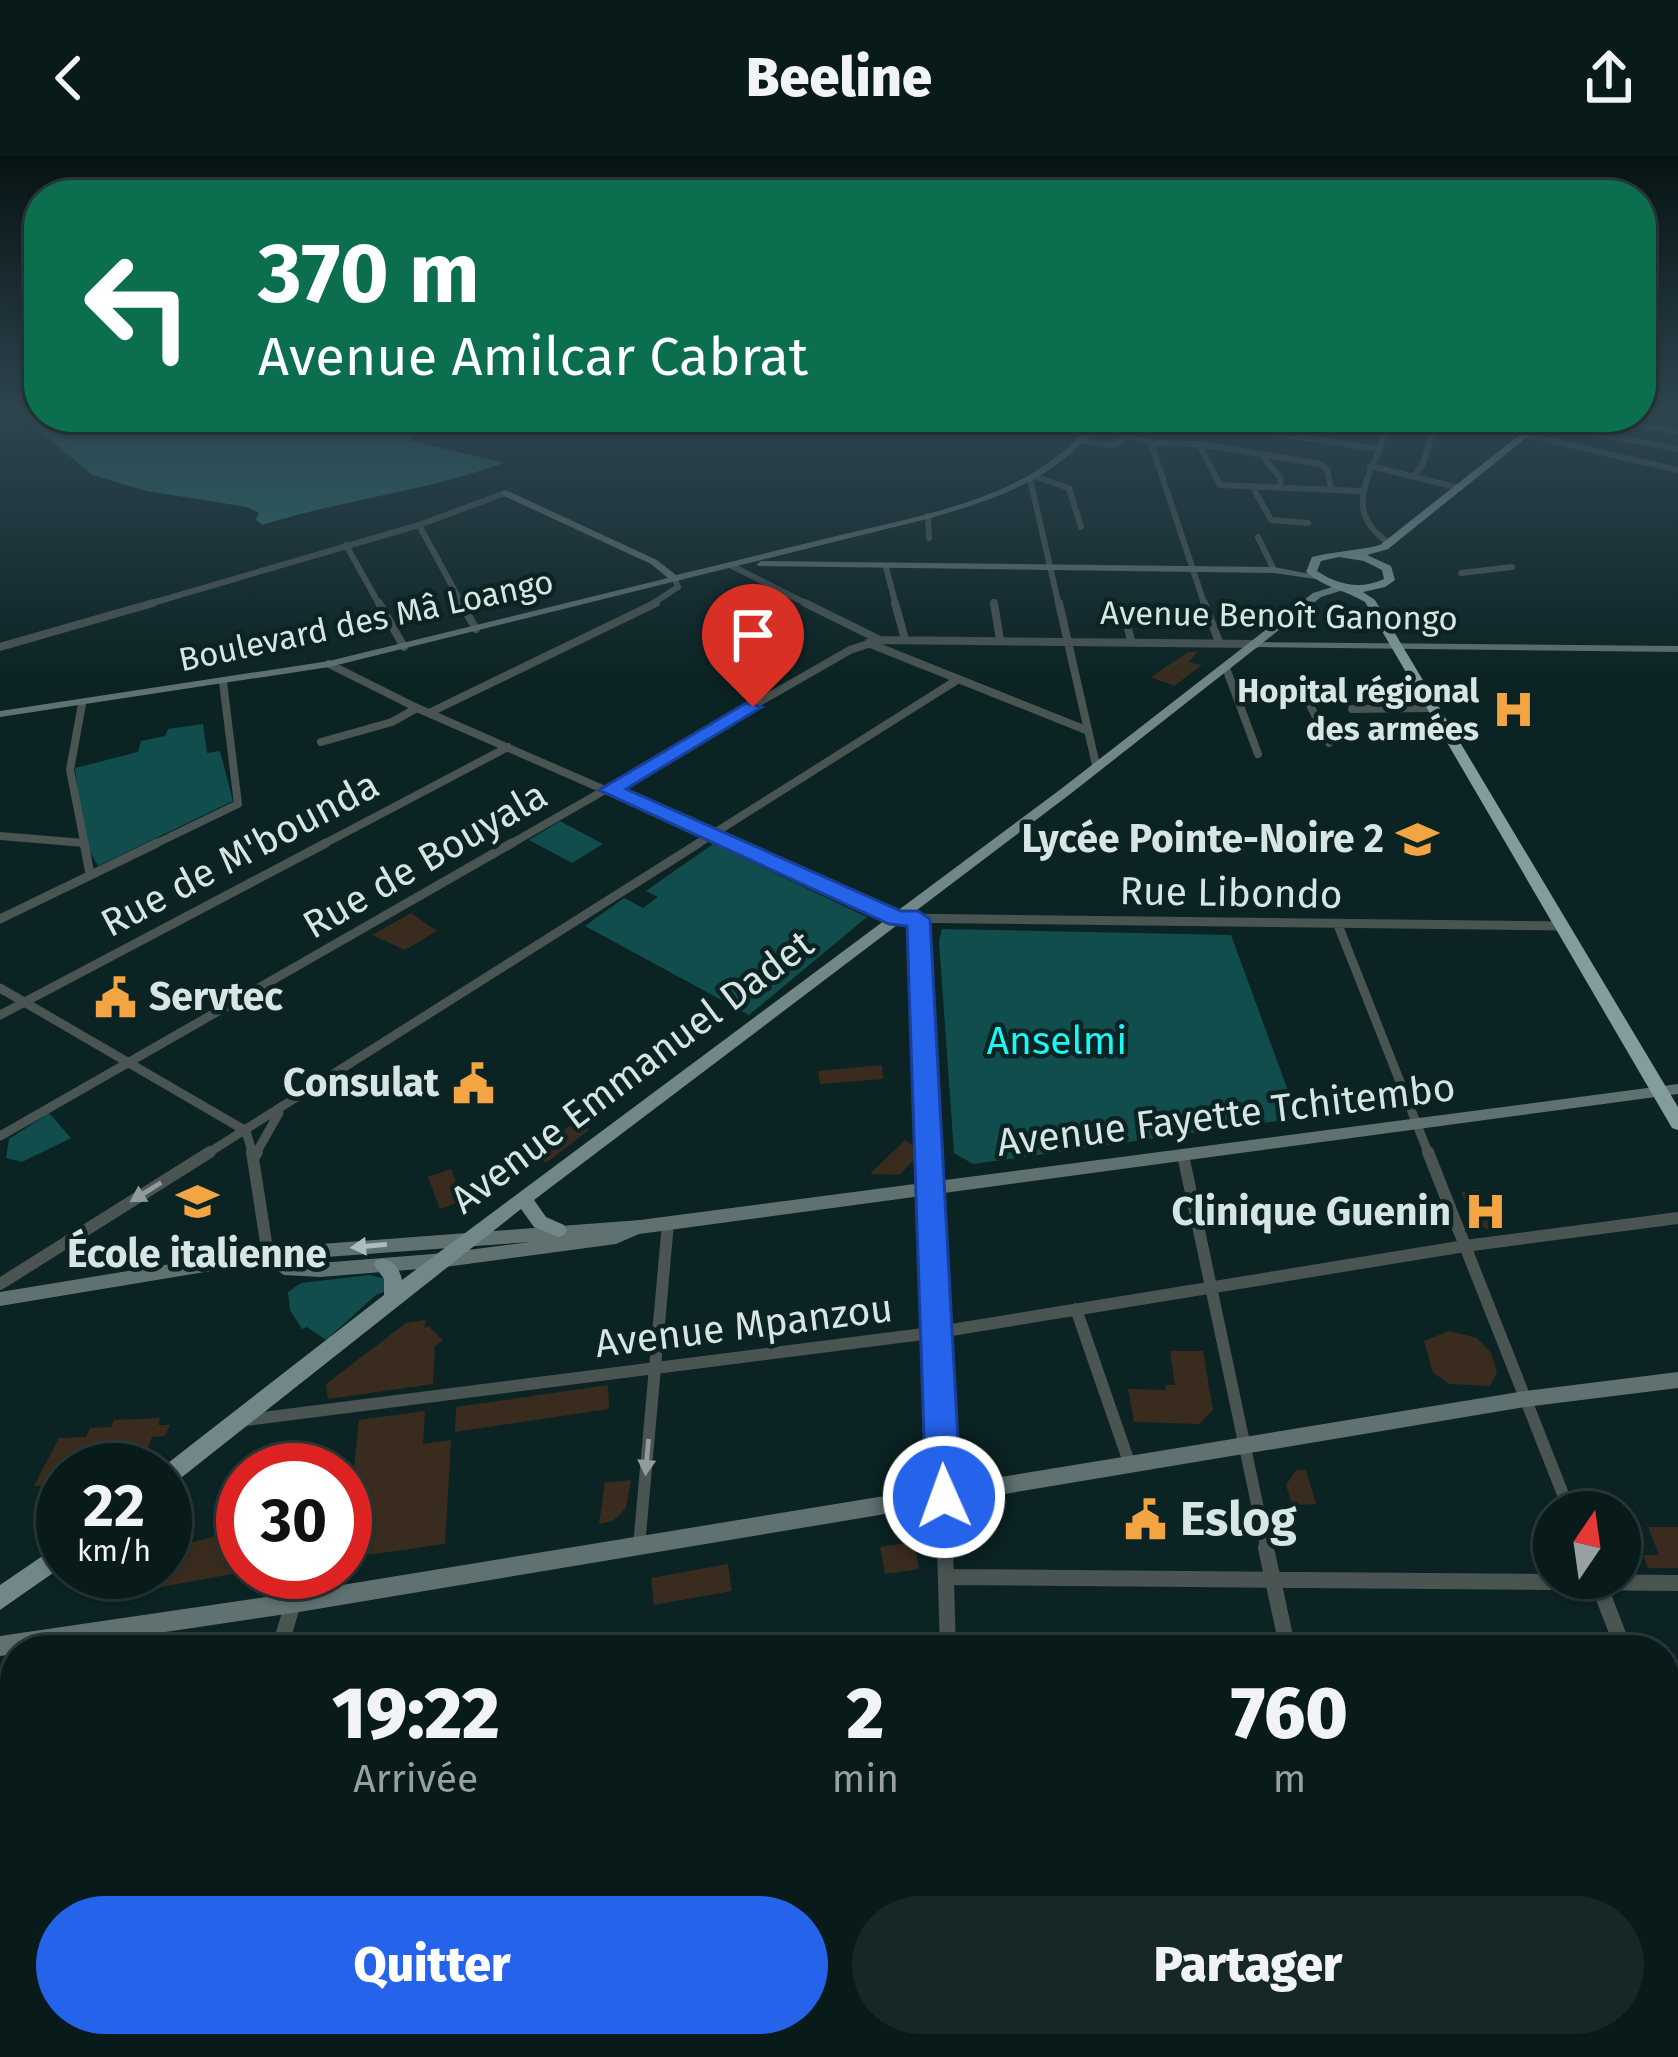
<!DOCTYPE html>
<html lang="fr">
<head>
<meta charset="utf-8">
<style>
  :root { --surface:#081a1a; --page:#162727; --text:#f1f3f6; --muted:#98a1a2; --line:#293839; --accent:#2563eb }
  body { margin:0; font-family:"Fira Sans",sans-serif; background:var(--page); color:var(--text); height:100vh; display:flex; flex-direction:column; font-size:45px; white-space:nowrap }
  * { box-sizing:border-box; margin:0 }
  p { font-size:39px; color:var(--muted) }
  .icon { flex:none; width:66px; height:66px; fill:none; stroke:currentColor; stroke-width:2; stroke-linecap:round; stroke-linejoin:round }
  .map { position:relative; flex:1; overflow:hidden }
  .side { position:absolute; left:0px; top:1479px; width:1680px; height:423px; display:flex; flex-direction:column; background:var(--surface); border-radius:48px 48px 0 0; box-shadow:0 3px 9px #0004,0 0 0 3px var(--line) }
  .side>* { flex:none }
  .guide { position:absolute; left:24px; top:24px; width:1632px; height:252px; border-radius:48px; box-shadow:0 3px 9px #0004,0 0 0 3px var(--line); background:#0b6e4f; color:#fff; overflow:hidden }
  .needle { width:78px; rotate:13deg }
  .fabs { position:absolute; left:1533px; top:1335px; display:grid; gap:24px }
  .fabs a { display:grid; place-items:center; width:108px; height:108px; border-radius:50%; background:var(--surface); box-shadow:0 3px 9px #0004,0 0 0 3px var(--line); font-size:60px }
  .speed { position:absolute; left:36px; top:1287px; display:flex; gap:24px; font-size:60px; font-weight:700; text-align:center }
  .speed>* { display:grid; place-content:center; width:156px; height:156px; border-radius:50%; background:var(--surface); box-shadow:0 3px 9px #0004,0 0 0 3px var(--line); line-height:1 }
  .speed small { font-size:30px; font-weight:400 }
  .speed .limit { border:18px solid #d22; background:#fff; color:#111 }
  .pin { position:absolute; display:grid; place-items:center; width:102px; height:102px; color:#fff; margin:-123px -51px; border-radius:50% 50% 50% 0; rotate:-45deg; box-shadow:0 0 12px #0007 }
  .pin .icon { rotate:45deg }
  .me { position:absolute; width:132px; margin:-66px; rotate:358deg; stroke-linejoin:round; filter:drop-shadow(0 0 9px #0008) }
  .turn { display:flex; align-items:center; gap:42px; height:252px; padding:0 36px; font-size:54px }
  .turn .icon { width:156px; height:156px; stroke-width:2.5 }
  .turn b { display:block; font-size:84px; line-height:102px }
  .eta { display:flex; justify-content:space-evenly; align-items:center; height:204px; text-align:center }
  .eta b { font-size:72px; font-weight:800; line-height:84px }
  .primary-button { display:flex; gap:24px; margin-top:auto; padding:24px 36px }
  .primary-button a { flex:1; height:138px; border-radius:72px; background:var(--accent); color:#fff; font-size:48px; font-weight:800; line-height:138px; text-align:center }
  .primary-button a+a { background:var(--page); color:var(--text) }
  header { display:flex; justify-content:space-between; align-items:center; height:156px; padding:0 36px; background:var(--surface); font-size:54px; font-weight:800 }
  .map>svg:first-child { display:block }
  .green { fill:#114d4c }
  .water { fill:#297270 }
  .building { fill:#392c1f }
  .lines { fill:none; stroke-linecap:round; stroke-linejoin:round }
  .street-far4 { stroke:#495453; stroke-width:6 }
  .street-far3 { stroke:#495453; stroke-width:8 }
  .street-far2 { stroke:#495453; stroke-width:9 }
  .street-far1 { stroke:#495453; stroke-width:12 }
  .street { stroke:#495453; stroke-width:16 }
  .secondary { fill:#607171; fill-rule:evenodd }
  .primary { fill:#728888; fill-rule:evenodd }
  .highway { fill:#839d9c; fill-rule:evenodd }
  .oneway { fill:#909c9c }
  .oneway2 { fill:#adbcbc }
  .route { fill:#2563eb; stroke:#184099; stroke-width:3 }
  .labels { text-anchor:middle; dominant-baseline:central; stroke-width:9; stroke-linejoin:round; paint-order:stroke }
  .far-street-label { font-size:33px; fill:#d7e5e4; stroke:#0b2323 }
  .far-poi-label { font-size:33px; font-weight:bold; fill:#d7e5e4; stroke:#0b2323; text-anchor:end }
  .poi-label { font-size:39px; font-weight:bold; fill:#d7e5e4; stroke:#0b2323; text-anchor:end }
  .street-label { font-size:39px; fill:#d7e5e4; stroke:#0b2323 }
  .park-label { font-size:39px; fill:#1bf7f4; stroke:#0b2323 }
  .near-poi-label { font-size:48px; font-weight:bold; fill:#d7e5e4; stroke:#0b2323; text-anchor:start }
</style>
</head>
<body>
<header><svg class="icon" aria-label="back" viewBox="0 0 24 24"><path d="M15 5l-7 7 7 7"/></svg>Beeline<svg class="icon" aria-label="share" viewBox="0 0 24 24"><path d="M12 15V3M7 8l5-5 5 5M5 13v7h14v-7"/></svg></header>
<div class="map">
<svg width="1678" height="1901" viewBox="0 0 1678 1901">
  <rect width="100%" height="100%" fill="#0b2323"/>
  <path class="green" d="M203,568l4,29 13,-2 13,50 -135,65 -15,-27 -8,-71 63,-16 3,-11 24,-5 3,-7z
    M560,665l43,23 -31,19 -43,-23z
    M713,688l154,73 -118,98 -164,-89 39,-28 19,10 15,-11 -12,-6z
    M942,773l289,6 67,183 -325,46 -19,-11 -15,-212z
    M49,957l22,25 -49,24 -16,-4 3,-19z
    M370,1119l16,4 2,11 -12,5 -50,45 -19,-13 -5,2 -12,-19 -2,-18 13,-9z"/>
  <path class="water" d="M22,260l431,1 -45,23 96,23c-78,28 -162,37 -242,62l-6,-5 3,-7 -12,-6 -100,-16 -55,-16z"/>
  <path class="building" d="M1188,496h9l-8,10 13,3 -28,21 -23,-9z
    M411,757l26,18 -32,19 -33,-15z
    M882,909l1,14 -63,5 -2,-13z
    M576,965l13,9 -43,33 -13,-10z
    M905,984l11,8v10l-17,17 -29,-1z
    M451,1013l12,32 -23,8 -12,-32z
    M1479,1034l7,14 15,6 -3,4 8,15 -16,1 -15,-6 -14,-32z
    M426,1164l-2,8 4,-2 15,14 -8,6 -2,38 -105,15 -2,-15 80,-61z
    M1449,1175l28,7 14,15 6,19 -7,14 -40,-2 -17,-11 -9,-32z
    M1170,1195h33l10,59 -14,14 -65,-2 -6,-33 38,1 -1,-5h10z
    M608,1229l1,24 -154,23 1,-25z
    M425,1255l-2,33 28,-4 -6,104 -100,14 14,-138z
    M160,1262l-2,7h12l-5,11 -13,1 -10,28 -19,1 2,-8 -32,2 -4,10h-26l-6,15 -23,1 25,-48 27,-1 4,-9 21,-1 3,-7z
    M1296,1314h10l10,34 -24,1 -6,-20z
    M631,1324l-5,28 -13,13 -14,3 6,-41z
    M1648,1371h30v41h-30l-5,-13h16z
    M217,1380l20,12 -5,26 -82,15 3,-17h12v-14l18,-3 2,-11z
    M914,1386l5,27 -34,5 -5,-27z
    M728,1408l4,27 -78,14 -3,-27z"/>
  <g class="lines">
    <path class="street-far4" d="M1171,261l206,32
      M1328,261l59,9
      M1387,261c-2,46 -55,88 2,126
      M1463,261l69,15
      M1597,261l81,15
      M1543,267l135,26
      M1527,279l151,35
      M1129,280l22,7 54,163
      M1083,285l29,4 52,-28
      M1151,287l48,1 121,20 7,5 4,20
      M1199,288l21,41 140,6
      M1261,298l19,24 1,9
      M1370,310l90,22
      M1414,320l8,-10 16,-49
      M1036,321l33,11 12,39
      M1030,323l29,127
      M1252,330l19,34 37,3
      M928,360l1,22
      M419,369l44,81
      M1258,381l16,33
      M346,389l34,61
      M730,409l81,41
      M886,411l10,39
      M1461,417l51,-6
      M142,450l277,-81 86,-32
      M649,450l29,-19 -3,-8"/>
    <path class="street-far3" d="M379,447l25,44
      M461,447l15,26
      M805,447l75,37
      M895,447l10,36
      M994,447l6,37
      M1059,447l37,162
      M1204,447l15,39
      M1124,455l7,30
      M868,487l218,87
      M0,491l153,-44
      M329,508l88,44 316,138
      M1226,512l32,86
      M1237,538l69,3 23,46
      M82,548l-12,66 15,76
      M1352,553l79,-1
      M429,557l227,-110
      M321,586l71,-20 25,-14
      M0,680l84,7
      M151,690l87,-42 -15,-122
      M320,690l188,-99
      M507,690l343,-196 30,-10 376,4
      M694,690l263,-166"/>
    <path class="street-far2" d="M84,687l6,31
      M726,687l171,75 667,8
      M0,763l157,-76
      M918,763l9,236
      M1338,769l91,230
      M0,832l246,143 7,24
      M0,859l326,-172
      M0,980l512,-293
      M205,999l494,-312
      M255,999l24,-42"/>
    <path class="street-far1" d="M252,996l16,103
      M927,996l12,180 6,219
      M1428,996l142,360
      M1183,999l84,396
      M254,1001l3,-5
      M0,1128l210,-132
      M1076,1153l54,156
      M246,1264l693,-88 526,-86 213,-28
      M639,1390l29,-323"/>
    <path class="street" d="M945,1392l3,102
      M1266,1392l22,102
      M946,1421l732,6
      M1597,1424l27,70
      M279,1494l14,-47
      M1665,1597l13,33
      M0,1764h15
      M1665,1796h13
      M963,1887l1,14
      M1376,1887l3,14
      M156,1901l4,-14"/>
    <path class="secondary" d="M1097,261h8c-46,61 -103,80 -174,101l-602,149 -329,50v-6l329,-50 339,-83 -17,-14 -149,-69v-4h6l149,69 19,15c58,-14 115,-28 173,-42 91,-22 187,-38 248,-116z
      M761,405l513,6 46,9 -5,3 -41,-6 -516,-7 -1,-2z
      M1253,486l425,4v6l-422,-5 -3,-1z
      M1678,928v10l-1039,140 -23,10 -171,23 -125,10 -36,-2 -19,-13 -265,44v-14l268,-44 372,-28zM530,1086l-85,11 -125,10 -34,-3z
      M1678,1216v16l-153,19 -1232,206 -249,37h-29v4l-15,2v-20l293,-43 1232,-202z"/>
    <path class="primary" d="M1342,428l5,3 -1,2 -25,8 -252,198 -535,405 12,17 18,8 3,5 -3,5 -6,2 -24,-10 -13,-18 -349,276 -7,3v-18h-6l225,-175v-16l-10,-14 2,-5c14,-5 24,8 26,20l659,-491 252,-196z
      M63,1386v24l-63,44v-25z"/>
    <path class="highway" d="M1542,261h10l-164,132 -21,6 24,11 4,14 -10,7 -22,5 12,8 303,507v23l-6,-2 -307,-526c-20,-12 -42,-15 -59,-30l6,-15c23,-6 45,-6 68,-12zM1339,401l25,4 18,9 2,9c-24,11 -46,6 -67,-8l4,-10z"/>
  </g>
  <defs><path id="oneway-solid" d="M-6-.8H1V-3.2L6.5 0L1 3.2V.8H-6Z" transform="scale(3)"/></defs>
  <g class="oneway">
    <use href="#oneway-solid" transform="translate(146 1036) rotate(148)"/>
    <use href="#oneway-solid" transform="translate(647 1301) rotate(95)"/>
  </g>
  <use class="oneway2" href="#oneway-solid" transform="translate(369 1090) rotate(175)"/>
  <linearGradient id="sky" x2="0" y2="1"><stop stop-color="#061313"/><stop offset="0.49" stop-color="#2e4550"/><stop offset="1" stop-color="#2e4550" stop-opacity="0"/></linearGradient>
  <rect width="1678" height="527" fill="url(#sky)"/>
  <path class="route" d="M746,547l16,4 -136,82 275,122h17l12,8 31,578 -5,11 -12,5 -13,-5 -5,-11 -19,-571 -18,-2 -290,-134z"/>
  <defs>
    <symbol id="hospital-bare" viewBox="-9 -9 18 18"><path d="M-5-5h3v3.5h4V-5h3V5h-3V1.5h-4V5h-3Z" fill="#f3a443" stroke="#0b2323" stroke-width="2.5" paint-order="stroke"/></symbol>
    <symbol id="school-bare" viewBox="-9 -9 18 18"><path d="M0-5L7-2L0 1L-7-2ZM-4 1L0 2.5L4 1V4Q0 6-4 4Z" fill="#f3a443" stroke="#0b2323" stroke-width="2.5" paint-order="stroke"/></symbol>
    <symbol id="civic-bare" viewBox="-9 -9 18 18"><path d="M-.6-6.5H3V-4.5H.6V-3L4-1V1h2V6H-6V1h2V-1L-.6-3ZM-1.2 2.5V6h2.4V2.5Z" fill="#f3a443" stroke="#0b2323" stroke-width="2.5" paint-order="stroke"/></symbol>
  </defs>
  <g fill-rule="evenodd">
    <use href="#hospital-bare" x="1484" y="524" width="59" height="59"/>
    <use href="#school-bare" x="1388" y="654" width="59" height="59"/>
    <use href="#civic-bare" x="86" y="812" width="59" height="59"/>
    <use href="#civic-bare" x="444" y="898" width="59" height="59"/>
    <use href="#school-bare" x="168" y="1016" width="59" height="59"/>
    <use href="#hospital-bare" x="1456" y="1026" width="59" height="59"/>
    <use href="#civic-bare" x="1116" y="1334" width="59" height="59"/>
  </g>
  <g class="labels">
    <g class="far-street-label">
      <text transform="translate(1279 460) rotate(1)">Avenue Benoît Ganongo</text>
      <text transform="translate(366 465) rotate(-12)">Boulevard des Mâ Loango</text>
    </g>
    <g class="far-poi-label">
      <text x="1479" y="535">Hopital régional<tspan x="1479" dy="38">des armées</tspan></text>
    </g>
    <g class="poi-label">
      <text x="1384" y="683">Lycée Pointe-Noire 2</text>
      <text x="149" y="841" text-anchor="start">Servtec</text>
      <text x="439" y="927">Consulat</text>
      <text x="1451" y="1056">Clinique Guenin</text>
      <text x="197" y="1098" text-anchor="middle">École italienne</text>
    </g>
    <g class="street-label">
      <text transform="translate(240 698) rotate(-28)">Rue de M'bounda</text>
      <text transform="translate(425 704) rotate(-30)">Rue de Bouyala</text>
      <text transform="translate(1231 737) rotate(1)">Rue Libondo</text>
      <text transform="translate(632 916) rotate(-37)">Avenue Emmanuel Dadet</text>
      <text transform="translate(1226 959) rotate(-7)">Avenue Fayette Tchitembo</text>
      <text transform="translate(744 1170) rotate(-7)">Avenue Mpanzou</text>
    </g>
    <g class="park-label">
      <text x="1057" y="885">Anselmi</text>
    </g>
    <g class="near-poi-label">
      <text x="1180" y="1363">Eslog</text>
    </g>
  </g>
</svg>
<div class="fabs">
<a><svg class="needle" viewBox="-14 -14 28 28"><path d="M0-13l5 13h-10z" fill="#e53935"/><path d="M0 13l5-13h-10z" fill="#98a1a2"/></svg></a>
</div>
<div class="speed"><div>22<small>km/h</small></div><div class="limit">30</div></div>
<div class="pin" style="left:753px;top:551px;background:#d93025"><svg class="icon" aria-label="arrive" viewBox="0 0 24 24"><path d="M6 21V4h12l-3 4 3 4H6"/></svg></div>
<svg class="me" style="left:944px;top:1341px" viewBox="-20 -20 40 40"><circle r="17" fill="#2563eb" stroke="#fff" stroke-width="3"/><path d="M0-11L8 9 0 5-8 9z" fill="#fff"/></svg>
<div class="guide">
<div class="turn"><svg class="icon" aria-label="left" viewBox="0 0 24 24"><path d="M17 20v-9H6M10 6l-5 5 5 5"/></svg><div><b>370 m</b>Avenue Amilcar Cabrat</div></div>
</div>
<section class="side">
<div class="eta">
<div><b>19:22</b><p>Arrivée</p></div>
<div><b>2</b><p>min</p></div>
<div><b>760</b><p>m</p></div>
</div>
<div class="primary-button"><a>Quitter</a><a>Partager</a></div>
</section>
</div>
</body>
</html>
